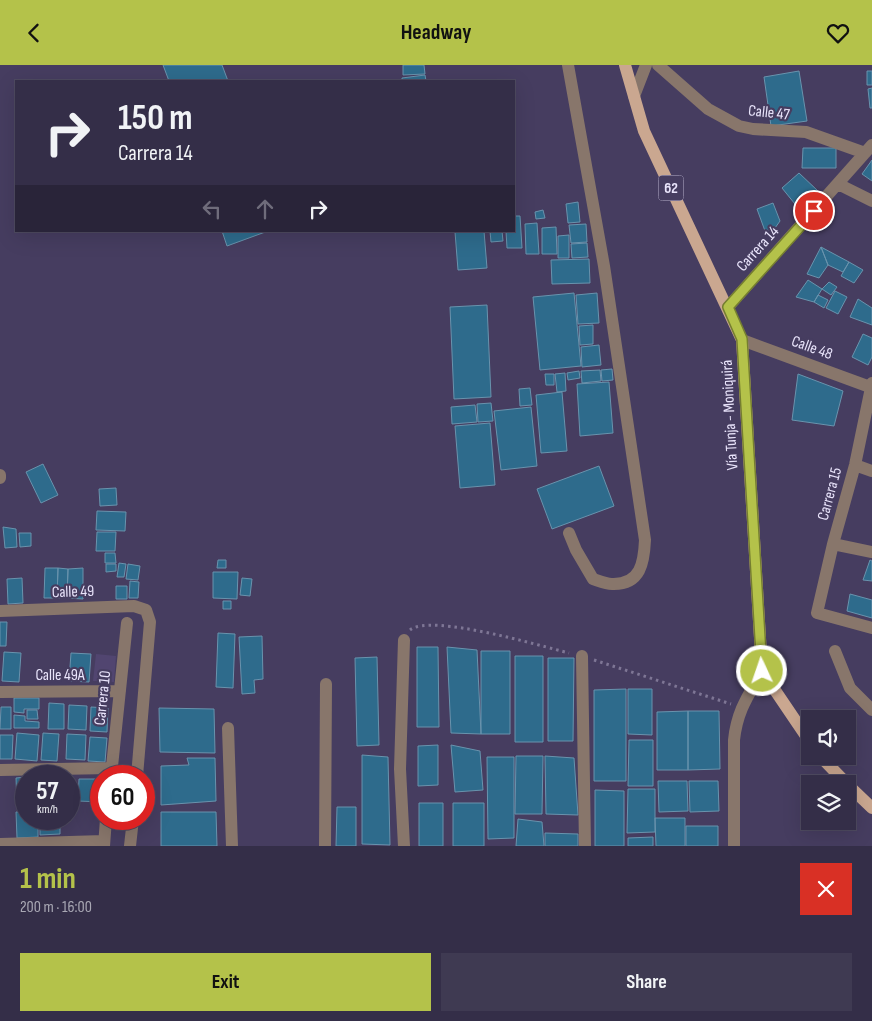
<!DOCTYPE html>
<html lang="en">
<head>
<meta charset="utf-8">
<style>
  :root { --surface:#342e48; --page:#3f3a52; --text:#f1f3f6; --muted:#a9a8b4; --line:#4e4a60; --accent:#b4c24a }
  body { margin:0; font-family:"Sofia Sans Condensed",sans-serif; background:var(--page); color:var(--text); height:100vh; display:flex; flex-direction:column; font-size:19px; white-space:nowrap }
  * { box-sizing:border-box; margin:0 }
  p { font-size:16px; color:var(--muted) }
  .icon { flex:none; width:28px; height:28px; fill:none; stroke:currentColor; stroke-width:2; stroke-linecap:round; stroke-linejoin:round }
  .map { position:relative; height:781px; overflow:hidden }
  .side { display:flex; flex-direction:column; background:var(--surface); flex:1 }
  .side>* { flex:none }
  .top-card { position:absolute; left:15px; top:15px; width:500px; height:152px; border-radius:0px; box-shadow:0 5px 20px #0002,0 0 0 1px var(--line); background:#342e48; color:var(--text); overflow:hidden }
  .fabs { position:absolute; left:801px; top:645px; display:grid; gap:10px }
  .fabs a { display:grid; place-items:center; width:55px; height:55px; border-radius:0px; background:var(--surface); box-shadow:0 5px 20px #0002,0 0 0 1px var(--line); font-size:25px }
  .speed { position:absolute; left:15px; top:700px; display:flex; gap:10px; font-size:25px; font-weight:700; text-align:center }
  .speed>* { display:grid; place-content:center; width:65px; height:65px; border-radius:50%; background:var(--surface); box-shadow:0 5px 20px #0002,0 0 0 1px var(--line); line-height:1 }
  .speed small { font-size:12px; font-weight:400 }
  .speed .limit { border:8px solid #d22; background:#fff; color:#111 }
  .pin { position:absolute; display:grid; place-items:center; width:42px; height:42px; color:#fff; margin:-21px; border:2px solid #fff; border-radius:50%; box-shadow:0 1px 5px #0007 }
  .me { position:absolute; width:55px; margin:-28px; rotate:357deg; stroke-linejoin:round; filter:drop-shadow(0 0 4px #0008) }
  .turn { display:flex; align-items:center; gap:18px; height:105px; padding:0 20px; font-size:22px }
  .turn .icon { width:65px; height:65px; stroke-width:2.5 }
  .turn b { display:block; font-size:35px; line-height:42px }
  .lanes { display:flex; align-items:center; height:48px; padding:0 20px; background:#0003; justify-content:center; gap:25px; direction:ltr }
  .lanes .off { opacity:.35 }
  .round { display:grid; place-items:center; flex:none; width:52px; height:52px; border-radius:0px; background:var(--page) }
  .headline { display:flex; align-items:center; justify-content:space-between; height:85px; padding:0 20px }
  h1 { font-size:30px; font-weight:700; line-height:38px; color:var(--accent) }
  .button { display:flex; gap:10px; margin-top:auto; padding:10px 20px }
  .button a { flex:1; height:58px; border-radius:0px; background:var(--accent); color:#111; font-size:20px; font-weight:700; line-height:58px; text-align:center }
  .button a+a { background:var(--page); color:var(--text) }
  header { display:flex; justify-content:space-between; align-items:center; height:65px; padding:0 20px; background:var(--accent); color:#111; font-size:22px; font-weight:700 }
  .map>svg:first-child { display:block }
  .built { fill:#514570 }
  .building { fill:#2e6b8c; stroke:#6993ad }
  .lines { fill:none; stroke-linecap:round; stroke-linejoin:round }
  .path { stroke:#7e7695; stroke-width:3; stroke-dasharray:2.5 4; stroke-linecap:butt }
  .minor { stroke:#88766b; stroke-width:12 }
  .major { stroke:#caa790; stroke-width:12 }
  .route-casing { stroke:#757e30; stroke-width:12 }
  .route { stroke:#b4c24a; stroke-width:9 }
  .labels { text-anchor:middle; dominant-baseline:central; stroke-width:4.5; stroke-linejoin:round; paint-order:stroke }
  .shield { fill:#463d60; stroke:#b8b2cc; stroke-width:1 }
  .shield-label { font-size:15px; font-weight:bold; fill:#e9e4fb }
  .street-label { font-size:16px; fill:#e9e4fb; stroke:#463d60 }
</style>
</head>
<body>
<header><svg class="icon" aria-label="back" viewBox="0 0 24 24"><path d="M15 5l-7 7 7 7"/></svg>Headway<svg class="icon" aria-label="heart" viewBox="0 0 24 24"><path d="M12 20l-8-8c-3-5 5-10 8-4 3-6 11-1 8 4z"/></svg></header>
<div class="map">
<svg width="872" height="781" viewBox="0 0 872 781">
  <rect width="100%" height="100%" fill="#463d60"/>
  <path class="built" d="M96,589l20,2 -2,26 -21,-1z"/>
  <path class="building" d="M163,0h59l6,16h-59z
    M403,0h21l1,9 -22,1z
    M799,6l8,50 -36,5 -7,-49z
    M867,6h5v14h-5z
    M425,10l1,6h-24v-3z
    M872,23v20h-2l-2,-19z
    M803,83h33v20h-34z
    M872,95v21l-10,-7z
    M799,108l19,18 -19,18 -17,-21z
    M578,137l2,20 -12,1 -2,-19z
    M773,138l7,18 -5,7 -10,3 -8,-22z
    M543,145l2,8 -9,1 -1,-7z
    M514,151h6l2,32h-15l-1,-17h8z
    M537,158l2,31h-13l-1,-30z
    M586,159l1,18 -16,1 -2,-18z
    M556,162l1,27h-15v-26z
    M222,166h46l-41,15z
    M484,166l3,37 -29,2 -3,-38z
    M490,166h12l1,10 -12,1z
    M569,170v23h-11v-22z
    M587,178l1,14 -16,1 -1,-14z
    M821,182l28,15 -6,10 -15,-7z
    M821,182l7,18 -9,13 -12,-4z
    M589,194l1,24 -38,1 -1,-24z
    M849,197l14,8 -9,13 -13,-7z
    M808,215l14,9 -8,13 -18,-5z
    M829,217l8,5 -6,8 -9,-6z
    M835,226l12,6 -9,17 -12,-6z
    M574,228l7,73 -41,4 -7,-73z
    M597,228l2,30 -21,1 -2,-29z
    M818,230l10,5 -4,8 -10,-6z
    M858,234l14,9v17l-22,-8z
    M487,240l4,92 -37,2 -4,-92z
    M593,260v19l-13,1 -1,-19z
    M863,269l9,4v19l-4,8 -16,-8z
    M599,280l2,20 -19,2 -1,-20z
    M612,304l1,11 -11,1 -1,-11z
    M600,305l1,11 -19,2 -1,-12z
    M579,306l1,7 -12,2 -1,-7z
    M565,308l1,18 -9,1 -2,-18z
    M545,309h9v11h-8z
    M798,309l45,17 -9,35 -42,-6z
    M609,317l4,51 -33,3 -3,-52z
    M530,323l2,17 -12,1 -1,-17z
    M562,327l5,59 -26,2 -5,-58z
    M491,338l2,18 -15,1 -1,-18z
    M475,340l2,17 -25,2 -1,-17z
    M531,342l6,59 -36,4 -7,-59z
    M490,358l5,62 -35,3 -5,-62z
    M43,399l15,31 -17,8 -15,-31z
    M599,401l15,40 -62,23 -15,-40z
    M116,423l1,17 -17,1 -1,-17z
    M97,446l29,1 -1,19 -29,-1z
    M3,462l13,2 1,18 -12,1z
    M97,467h19l-1,19h-19z
    M19,468h12v13l-11,1z
    M105,488h10l1,10h-11z
    M218,495h8v8h-9z
    M870,495l2,1v20l-9,-1z
    M119,498l7,1 -2,13h-7z
    M106,499h10v7l-10,1z
    M128,499l12,2 -2,14 -12,-1z
    M45,503h13l-1,30h-13z
    M58,503l10,1 -1,29h-10z
    M83,503v31l-16,-1 1,-29z
    M213,507h25l-1,27 -24,-1z
    M22,513l1,25 -15,1 -1,-25z
    M242,513l10,1 -2,17 -10,-1z
    M130,516l9,1 -1,16h-9z
    M116,521h11v13h-11z
    M850,529l22,6v18l-25,-7z
    M223,536h8v8h-8z
    M0,557h7l-1,24h-6z
    M218,568l17,1 -2,54 -17,-1z
    M262,571l1,43 -9,1 1,13 -13,1 -3,-57z
    M417,582h21l1,80h-22z
    M447,582l30,3 4,84 -30,-1z
    M481,586h29v83h-29z
    M4,587l17,1 -2,29 -17,-1z
    M71,588l20,1 -2,28 -20,-1z
    M515,591h28v86h-28z
    M377,592l2,88 -22,1 -2,-88z
    M548,593h26l-1,83h-25z
    M626,624v92h-32v-91z
    M628,624h24v46l-24,-1z
    M14,633h25v11h-15v4l-10,-1z
    M49,638l15,1v25h-16z
    M69,640l18,1 -1,24 -18,-1z
    M1,642h10v22h-11z
    M91,642l17,1 -1,24 -17,-1z
    M159,643l55,1 1,44 -55,-1z
    M27,645h10l1,9h-11z
    M688,646h31l1,58 -32,1z
    M688,646v59h-31v-58z
    M14,650l11,1v5l14,1v6h-25z
    M17,668l22,2 -2,26 -22,-2z
    M43,668l16,1 -2,27 -16,-1z
    M67,669l19,1 -1,25 -19,-1z
    M0,670h13l-1,24h-12z
    M90,672l17,1 -2,24 -17,-1z
    M629,675h24v46h-25z
    M438,680v40l-20,1v-40z
    M451,680l29,6 3,39 -28,2z
    M362,690l26,2 2,88 -28,-1z
    M516,691h27l-1,58h-27z
    M545,691l29,2 4,57 -32,-1z
    M487,692h27v81l-26,1z
    M187,693h28l1,43 -55,4v-39l28,-1z
    M63,711h9v27l-3,1v-28z
    M26,712v28h-9l-1,-27z
    M79,714h22v23l-23,-1z
    M658,716h29l1,30 -29,1z
    M689,716h29l1,30 -29,1z
    M628,724h27v43l-28,1z
    M595,725l29,1v55h-29z
    M419,738h24v43h-24z
    M453,738h31v43h-31z
    M337,742h19v39h-20z
    M16,747h10v7h12v18l-21,1z
    M161,747h55l1,34h-56z
    M655,753h30v28h-29z
    M40,754h20v15l-20,1z
    M518,754l24,3 2,24h-28z
    M686,761h32v20h-32z
    M545,768l33,1v12h-33z
    M653,772v9h-25v-8z"/>
  <g class="lines">
    <path class="path" d="M410,565c20,-17 131,16 159,23
      M594,595l137,44"/>
    <path class="minor" d="M568,0l36,201 41,274c-1,22 -4,45 -33,44 -6,0 -13,-3 -19,-5l-17,-29 -7,-17
      M658,0l50,44 31,17 14,3 53,3 59,21
      M634,31l12,-31
      M838,119l34,17
      M728,242l144,-162
      M742,275l128,47
      M872,318l-17,82 -22,79 -16,69 55,15
      M855,400l17,6
      M0,410v3
      M833,479l39,8
      M0,546l134,-5 12,4 4,12 -13,154
      M404,575l-4,129 4,77
      M835,586l15,37 22,22
      M582,591l3,190
      M0,627l120,-1
      M228,663l4,118
      M0,705l111,-2
      M111,711l16,-153
      M0,779l104,-3
      M104,781l2,-27
      M130,781l3,-27
      M325,781l1,-162
      M734,781v-106c3,-29 14,-44 28,-69"/>
    <path class="major" d="M625,0l19,66 98,209 20,331 48,71
      M820,691l27,28
      M848,720l24,23"/>
  </g>
  <g class="lines">
    <defs>
      <path id="route" d="M762,606l-20,-332 -14,-32 86,-96"/>
    </defs>
    <use href="#route" class="route-casing"/>
    <use href="#route" class="route"/>
  </g>
  <g class="labels">
    <rect class="shield" x="658.5" y="110.5" width="25" height="25" rx="4"/>
    <g class="shield-label">
      <text x="671" y="123">62</text>
    </g>
    <g class="street-label">
      <text transform="translate(769 48) rotate(6)">Calle 47</text>
      <text transform="translate(758 184) rotate(-48)">Carrera 14</text>
      <text transform="translate(812 283) rotate(20)">Calle 48</text>
      <text transform="translate(730 350) rotate(-93)">Vía Tunja - Moniquirá</text>
      <text transform="translate(830 429) rotate(-75)">Carrera 15</text>
      <text transform="translate(73 527) rotate(-2)">Calle 49</text>
      <text x="60" y="610">Calle 49A</text>
      <text transform="translate(103 633) rotate(-84)">Carrera 10</text>
    </g>
  </g>
</svg>
<div class="fabs">
<a><svg class="icon" aria-label="sound" viewBox="0 0 24 24"><path d="M4 9h4l5-4v14l-5-4H4zM17 9q2 3 0 6"/></svg></a>
<a><svg class="icon" aria-label="layers" viewBox="0 0 24 24"><path d="M12 4l9 5-9 5-9-5zM3 14l9 5 9-5"/></svg></a>
</div>
<div class="speed"><div>57<small>km/h</small></div><div class="limit">60</div></div>
<div class="pin" style="left:814px;top:146px;background:#d93025"><svg class="icon" aria-label="arrive" viewBox="0 0 24 24"><path d="M6 21V4h12l-3 4 3 4H6"/></svg></div>
<svg class="me" style="left:762px;top:606px" viewBox="-20 -20 40 40"><circle r="17" fill="#b4c24a" stroke="#fff" stroke-width="3"/><path d="M0-11L8 9 0 5-8 9z" fill="#fff"/></svg>
<div class="top-card">
<div class="turn"><svg class="icon" aria-label="right" viewBox="0 0 24 24"><path d="M7 20v-9h11M14 6l5 5-5 5"/></svg><div><b>150 m</b>Carrera 14</div></div>
<div class="lanes"><svg class="icon off" aria-label="left" viewBox="0 0 24 24"><path d="M17 20v-9H6M10 6l-5 5 5 5"/></svg><svg class="icon off" aria-label="ahead" viewBox="0 0 24 24"><path d="M12 20V5M6 11l6-6 6 6"/></svg><svg class="icon" aria-label="right" viewBox="0 0 24 24"><path d="M7 20v-9h11M14 6l5 5-5 5"/></svg></div>
</div>
</div>
<section class="side">
<div class="headline"><div><h1>1 min</h1><p>200 m · 16:00</p></div><a class="round" style="background:#d93025;color:#fff"><svg class="icon" aria-label="close" viewBox="0 0 24 24"><path d="M6 6l12 12M18 6L6 18"/></svg></a></div>
<div class="button"><a>Exit</a><a>Share</a></div>
</section>
</body>
</html>
